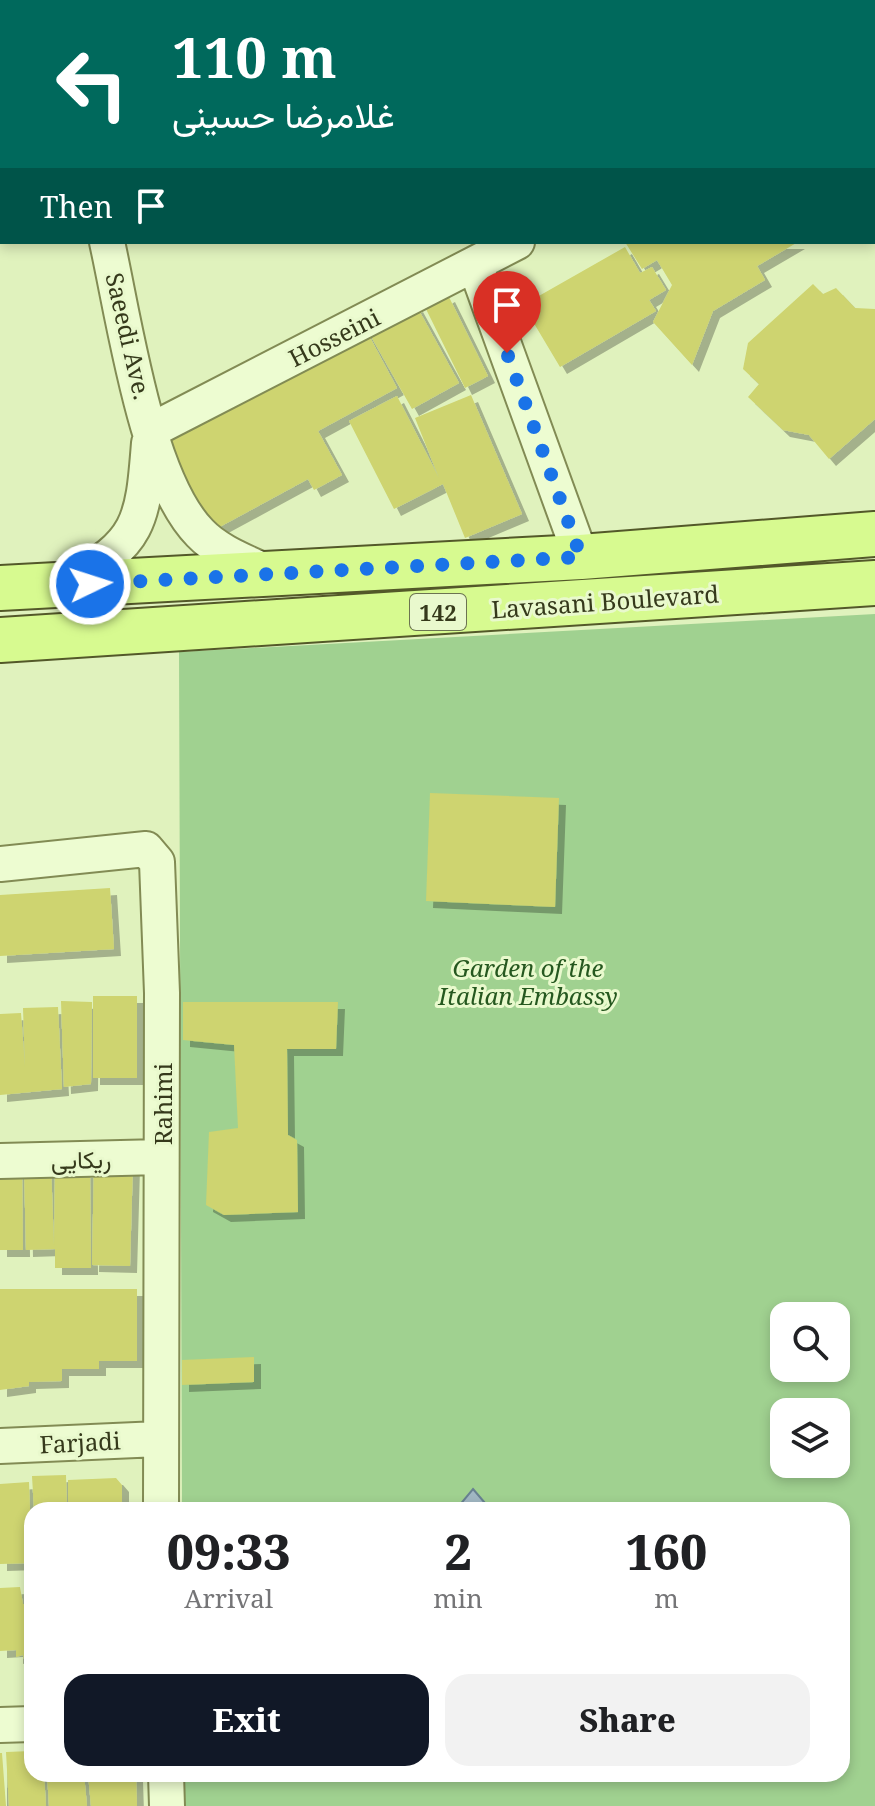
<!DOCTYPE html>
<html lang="en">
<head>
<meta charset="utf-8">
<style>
  :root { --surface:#fff; --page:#f2f2f2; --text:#202124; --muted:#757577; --accent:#111827 }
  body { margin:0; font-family:"Noto Serif",Vazirmatn,serif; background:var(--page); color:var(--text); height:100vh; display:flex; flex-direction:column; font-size:30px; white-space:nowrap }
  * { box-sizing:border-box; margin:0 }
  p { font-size:26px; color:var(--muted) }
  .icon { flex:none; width:44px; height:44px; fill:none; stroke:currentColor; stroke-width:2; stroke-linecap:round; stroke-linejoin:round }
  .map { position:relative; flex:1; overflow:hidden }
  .panel { position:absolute; left:24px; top:1502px; width:826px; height:280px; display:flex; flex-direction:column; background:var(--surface); border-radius:24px; box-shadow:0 4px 12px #0003 }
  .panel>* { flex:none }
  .top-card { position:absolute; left:0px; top:0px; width:876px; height:244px; box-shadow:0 4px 12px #0003; background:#00695c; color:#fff; overflow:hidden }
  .buttons { position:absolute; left:770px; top:1302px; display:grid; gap:16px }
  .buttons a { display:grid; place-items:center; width:80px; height:80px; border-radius:16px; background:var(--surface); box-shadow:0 4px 12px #0003; font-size:40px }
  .pin { position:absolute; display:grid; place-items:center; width:68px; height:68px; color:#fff; margin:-82px -34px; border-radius:50% 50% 50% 0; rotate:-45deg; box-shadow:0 0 8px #0007 }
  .pin .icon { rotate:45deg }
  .me { position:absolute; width:88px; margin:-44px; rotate:86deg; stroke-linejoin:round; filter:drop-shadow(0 0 6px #0008) }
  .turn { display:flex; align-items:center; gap:28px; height:168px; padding:0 40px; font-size:36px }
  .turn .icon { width:104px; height:104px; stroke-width:2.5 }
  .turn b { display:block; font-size:56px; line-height:68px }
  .then { display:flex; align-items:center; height:76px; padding:0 40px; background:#0003; gap:16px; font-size:30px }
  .eta { display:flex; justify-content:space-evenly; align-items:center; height:136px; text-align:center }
  .eta b { font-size:48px; font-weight:800; line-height:56px }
  .action { display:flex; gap:16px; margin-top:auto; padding:16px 40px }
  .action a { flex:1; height:92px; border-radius:24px; background:var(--accent); color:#fff; font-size:32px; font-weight:800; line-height:92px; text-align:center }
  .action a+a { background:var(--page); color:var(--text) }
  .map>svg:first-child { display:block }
  .green { fill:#a0d190; fill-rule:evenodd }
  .water { fill:#a1b7c3; stroke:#688191; stroke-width:2 }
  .building { fill:#ced46f; filter:url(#shadow) }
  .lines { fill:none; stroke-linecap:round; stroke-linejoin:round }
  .minor-casing { stroke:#828b54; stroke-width:38 }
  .major-casing { stroke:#535829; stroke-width:48 }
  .minor { stroke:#edfcd1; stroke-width:34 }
  .major { stroke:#d7fa90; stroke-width:44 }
  .route { stroke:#1a73e8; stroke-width:14; stroke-dasharray:0 25.2 }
  .labels { text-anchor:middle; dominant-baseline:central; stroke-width:6; stroke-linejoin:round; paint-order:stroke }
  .shield { fill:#e9f9cd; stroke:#6b7350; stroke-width:2 }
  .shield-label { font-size:22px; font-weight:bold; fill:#35391b }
  .street-label { font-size:24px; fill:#35391b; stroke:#e9f9cd }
  .park-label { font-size:24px; font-style:italic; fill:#25581f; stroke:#e9f9cd }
</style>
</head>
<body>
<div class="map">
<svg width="875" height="1806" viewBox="0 0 875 1806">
  <defs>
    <filter id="shadow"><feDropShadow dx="7" dy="7" stdDeviation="0" flood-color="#0004"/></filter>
  </defs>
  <rect width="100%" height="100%" fill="#e0f2bd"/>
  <path class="green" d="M875,614v1192h-695v-32h662v-264h-660l-3,-858zM784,1316h52v52h-52zM784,1412h52v52h-52z"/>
  <path class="water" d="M473,1489l18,21h-40v-5l8,1z"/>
  <path class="building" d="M625,242h173l-41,24 8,14 -52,31 -21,54 -39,-43 19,-37 -15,-25 -15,9z
    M625,247l15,26 12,-6 14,23 -17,10 7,11 -96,56 -37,-62z
    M813,284l10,10 13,-6 19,20 20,1v110l-46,40 -20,-24 -26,-5 -35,-33 11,-13 -16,-15 5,-26z
    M448,295l40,81 -23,12 -40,-81z
    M416,305l43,78 -47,26 -44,-78z
    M366,330l31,58 -79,43 24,44 -28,15 -6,-11 -94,51 -50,-92z
    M471,395l51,119 -57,24 -22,-54 -49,25 -45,-88 48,-25 42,82 -24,-60z
    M430,793l129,5 -4,109 -129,-6z
    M110,888l4,61 -114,7v-61z
    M93,996h44v82h-44z
    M61,1001l31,1 -1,82 -27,3z
    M183,1002h155l-2,47h-49l1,86 9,5 1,72 -74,3 -18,-10 3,-73 29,-4 -4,-83 -51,-5z
    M58,1007l4,82 -62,6v-81l21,-1 4,54 -2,-59z
    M94,1161l39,1 -3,104 -38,-1z
    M51,1165l3,81 1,-75h35l1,97h-36v-19l-29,1 -2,-84z
    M0,1166h22l1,84h-23z
    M0,1289h137v72h-38v8h-37v12l-33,1v4l-29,4z
    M254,1357v25l-72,3v-25z
    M66,1475l1,35h-33l-2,-34z
    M116,1478l6,7v25h-54v-30z
    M29,1482l3,81 -32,1v-80z
    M20,1587l3,17h9v55h-8l-1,-4 -7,2v-7l-16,1v-63z
    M32,1751v23h12l2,32h-37l-3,-54z
    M0,1753h2l4,53h-6z
    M47,1774h37l3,32h-38z
    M88,1774h48l1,32h-46z"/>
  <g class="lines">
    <defs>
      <path id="minor" d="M51,0v2
        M832,0l1,2
        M319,2l10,-2
        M874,45l1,-1
        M107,242c17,76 39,236 93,291 18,19 46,29 69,40
        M475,265l106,292
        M150,431l367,-189
        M67,582c73,-38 76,-60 82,-139
        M0,864l146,-15 11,13 5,131 -1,517
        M0,1161l161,-4
        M0,1446l159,-7
        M0,1725l32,-1
        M166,1774l1,32"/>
      <path id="major" d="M0,588l581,-31 294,-23
        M0,640l875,-57"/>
    </defs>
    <use href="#minor" class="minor-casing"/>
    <use href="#major" class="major-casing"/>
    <use href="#minor" class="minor"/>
    <use href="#major" class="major"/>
  </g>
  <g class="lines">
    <path class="route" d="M90,584l491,-27 -74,-204"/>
  </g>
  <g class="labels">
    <rect class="shield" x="410" y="594" width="56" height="36" rx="6"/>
    <g class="shield-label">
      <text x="438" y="612">142</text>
    </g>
    <g class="street-label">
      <text transform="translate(129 336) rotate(77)">Saeedi Ave.</text>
      <text transform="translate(334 337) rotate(-27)">Hosseini</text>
      <text transform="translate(605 601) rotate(-4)">Lavasani Boulevard</text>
      <text transform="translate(162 1104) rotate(-90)">Rahimi</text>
      <text transform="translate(81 1159) rotate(-1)">ریکایی</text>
      <text transform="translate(80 1442) rotate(-3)">Farjadi</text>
    </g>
    <g class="park-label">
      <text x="528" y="967">Garden of the<tspan x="528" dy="28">Italian Embassy</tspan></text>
    </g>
  </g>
</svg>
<div class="buttons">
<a><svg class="icon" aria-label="search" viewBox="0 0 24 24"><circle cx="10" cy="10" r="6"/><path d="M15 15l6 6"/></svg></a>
<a><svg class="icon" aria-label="layers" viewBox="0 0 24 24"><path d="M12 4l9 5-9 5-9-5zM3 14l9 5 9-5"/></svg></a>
</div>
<div class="pin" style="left:507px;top:353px;background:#d93025"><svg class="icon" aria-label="arrive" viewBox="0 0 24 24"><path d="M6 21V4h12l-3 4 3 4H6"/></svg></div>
<svg class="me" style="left:90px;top:584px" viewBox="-20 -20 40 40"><circle r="17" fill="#1a73e8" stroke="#fff" stroke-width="3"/><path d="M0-11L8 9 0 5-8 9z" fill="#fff"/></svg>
<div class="top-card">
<div class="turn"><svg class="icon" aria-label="left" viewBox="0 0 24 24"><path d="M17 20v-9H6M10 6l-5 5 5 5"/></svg><div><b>110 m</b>غلامرضا حسینی</div></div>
<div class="then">Then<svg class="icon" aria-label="arrive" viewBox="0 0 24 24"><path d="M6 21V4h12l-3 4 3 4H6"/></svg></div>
</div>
<section class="panel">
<div class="eta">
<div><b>09:33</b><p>Arrival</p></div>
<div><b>2</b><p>min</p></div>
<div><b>160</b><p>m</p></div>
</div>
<div class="action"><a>Exit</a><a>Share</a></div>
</section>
</div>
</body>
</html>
